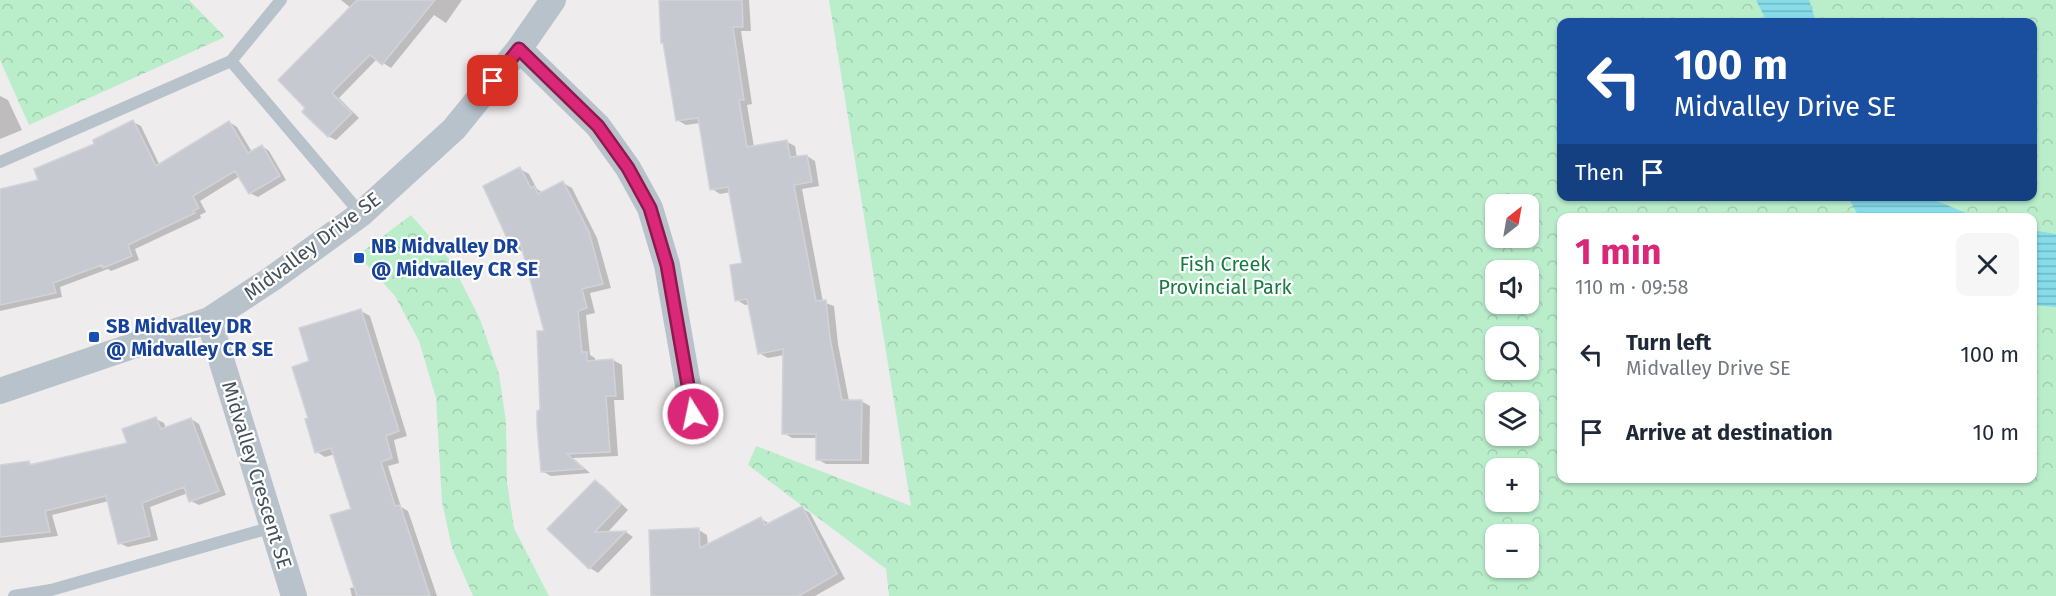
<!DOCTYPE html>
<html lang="en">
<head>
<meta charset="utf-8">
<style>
  :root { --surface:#fff; --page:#f6f6f7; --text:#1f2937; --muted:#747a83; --accent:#db2777 }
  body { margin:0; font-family:"Fira Sans",sans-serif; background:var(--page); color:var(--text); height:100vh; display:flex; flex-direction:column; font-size:22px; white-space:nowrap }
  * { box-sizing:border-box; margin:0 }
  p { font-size:20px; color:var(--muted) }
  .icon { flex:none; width:33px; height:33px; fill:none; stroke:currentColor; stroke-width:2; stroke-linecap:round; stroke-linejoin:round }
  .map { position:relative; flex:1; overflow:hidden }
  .details { position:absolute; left:1557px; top:213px; width:480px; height:270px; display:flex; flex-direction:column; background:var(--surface); border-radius:12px; box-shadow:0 2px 4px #0004 }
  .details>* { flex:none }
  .hud { position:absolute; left:1557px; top:18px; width:480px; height:183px; border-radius:12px; box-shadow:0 2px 4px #0004; background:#1a4fa0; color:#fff; overflow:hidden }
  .needle { width:39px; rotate:31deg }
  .fabs { position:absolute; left:1485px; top:194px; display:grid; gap:12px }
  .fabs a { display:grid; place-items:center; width:54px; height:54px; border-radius:12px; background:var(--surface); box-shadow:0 2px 4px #0004; font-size:30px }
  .pin { position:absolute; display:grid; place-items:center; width:51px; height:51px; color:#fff; margin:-26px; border-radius:12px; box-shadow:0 3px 9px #0006 }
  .me { position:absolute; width:66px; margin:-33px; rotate:350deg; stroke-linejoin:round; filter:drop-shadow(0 0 4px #0008) }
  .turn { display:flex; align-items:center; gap:21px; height:126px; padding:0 18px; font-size:27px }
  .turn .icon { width:78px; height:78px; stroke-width:2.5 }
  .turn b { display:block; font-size:42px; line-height:51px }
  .then { display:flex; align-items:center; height:57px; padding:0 18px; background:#0003; gap:12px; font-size:22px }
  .round { display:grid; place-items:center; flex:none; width:63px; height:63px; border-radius:12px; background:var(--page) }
  .summary { display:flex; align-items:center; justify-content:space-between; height:102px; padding:0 18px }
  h1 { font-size:36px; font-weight:700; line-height:45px; color:var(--accent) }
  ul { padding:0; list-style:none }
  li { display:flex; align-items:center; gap:18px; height:78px; padding:0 18px }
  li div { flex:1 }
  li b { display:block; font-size:22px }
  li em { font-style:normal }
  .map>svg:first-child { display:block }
  .park { fill:url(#park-crowns); fill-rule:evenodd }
  .water { fill:url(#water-rules) }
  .shadow { fill:#0003 }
  .building { fill:#c6cad0; stroke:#d0d3d8; stroke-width:1.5 }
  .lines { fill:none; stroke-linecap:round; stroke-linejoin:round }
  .lane { stroke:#b8c2ca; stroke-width:12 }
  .street { stroke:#b8c2ca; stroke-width:26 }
  .route-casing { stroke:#8e194d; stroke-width:15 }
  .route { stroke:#db2777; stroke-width:10 }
  .transit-dot { fill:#1a4fb4; stroke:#fff; stroke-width:2 }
  .labels { text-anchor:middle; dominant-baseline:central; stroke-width:4.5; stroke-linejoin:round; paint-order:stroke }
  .street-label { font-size:20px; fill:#45515a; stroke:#fff }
  .transit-label { font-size:20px; font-weight:bold; fill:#164399; stroke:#fff; text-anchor:start }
  .park-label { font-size:20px; fill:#177a42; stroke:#fff }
</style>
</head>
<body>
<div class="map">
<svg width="2056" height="596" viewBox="0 0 2056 596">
  <defs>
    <pattern id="park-crowns" width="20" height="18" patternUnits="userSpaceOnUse" patternTransform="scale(1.5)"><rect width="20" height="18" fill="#baeecb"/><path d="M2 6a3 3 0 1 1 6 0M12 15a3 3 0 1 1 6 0" fill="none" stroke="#a1ceb1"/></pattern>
    <pattern id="water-rules" width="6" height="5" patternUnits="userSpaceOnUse" patternTransform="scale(1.5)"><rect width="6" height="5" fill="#87dcea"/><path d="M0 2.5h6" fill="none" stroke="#70b5c1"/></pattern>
  </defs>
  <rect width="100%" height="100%" fill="#efeced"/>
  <path class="park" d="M0,0h189l36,37 -196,88 -29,-65z
    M829,0h1227v596h-1167l-3,-27 -138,-104 8,-19 155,60zM1562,22h470v174h-470zM1496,204h32v33h-32zM1562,218h470v260h-470zM1496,270h32v33h-32zM1496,336h32v33h-32zM1496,402h32v33h-32zM1496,468h32v33h-32zM1496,534h32v33h-32z
    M411,215l39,45 30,59 19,55 7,48 1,60 7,46 35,68h-76l-21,-48 -10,-46 -6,-104 -17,-57 -24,-45 -37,-41z"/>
  <path class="water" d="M1756,0h53l7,22h-49z
    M1848,197h83l6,4 39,16h-117z
    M2032,230l24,4v73l-23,-2z"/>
  <path class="shadow" d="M341,0h121l-16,23 -12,-8 -43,53 -14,-9 -38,39 20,20 -23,22 -8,-4 -24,-24 47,-104z
    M660,0h89l2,31h-10l11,73 -5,1 7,42 33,-5 8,4 2,12 10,-2 8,5 4,25 -17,3 21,113 11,4 4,38 11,57h12l9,5 -1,58h-43l-9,-5v-21h-25l-8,-5v-78l-16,3 -9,-5 -9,-49 -5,1 -8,-5 7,-35 -13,-73 -11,2 -8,-5 -12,-66 -14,2 -9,-5z
    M0,96l8,4 14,30 -22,9z
    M133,122l8,4 19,40 69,-44 8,5 15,25 10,-6 7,5 17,29 -28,17 -8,-4 -10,-17 -40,25 6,11 -6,3 1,3 -66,31 4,11 -28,11 -3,-2 -48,18 2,10 -62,14v-121l40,-9z
    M520,169l9,5 8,15 6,4 20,-10 9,5 25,50 14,50 -21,5 5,20 -9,2 4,40 5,3v4l18,-2 9,5 2,35h-10l4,56 -45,2 17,15 -39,3 -9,-5v-59l4,-80 -22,-83 -3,2 -9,-5z
    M361,311l9,5 37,120 -13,4 5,23 -11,3 13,41 7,4 29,85h-85l-2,-8 6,-1 -3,-77 -18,-56 -10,3 -8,-5 -7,-33 1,-57z
    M156,419l8,4 2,6 25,-10 8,5 27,71 -27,10 -8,-4 -3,-8 -38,14 8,33 -30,7 -9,-4 -10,-42 -57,14 6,21 -58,7v-77l28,-4 7,4 94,-22z
    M595,482l8,4 25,24 -21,23 19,-1 7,5 -35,36 -8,-5z
    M802,508l8,5 35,66 -30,17h-163l47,-66 8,5 1,11 53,-27 9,5z"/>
  <path class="building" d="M357,0h78l-53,65 -12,-10 -38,38 20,20 -24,24 -26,-25 3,-4 -27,-28z
    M659,0h83l1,27h-10l11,73h-5l8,47 40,-7 3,17 17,-2 5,27 -18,3 22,116 10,-1 4,38 12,62h20l-1,60h-45v-26h-34l1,-85 -25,5 -11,-55 -12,2 -5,-36 12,-2 -14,-76 -18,3 -12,-72 -22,3 -13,-78h-2z
    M133,120l23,46 73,-45 19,32 14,-8 18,31 -31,18 -14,-23 -42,25 6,12 -6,3 2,2 -67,32 4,11 -29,12 -1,-3 -49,18 3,10 -56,12v-116l38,-9 -4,-11 60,-25 -1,-4z
    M520,167l11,21 3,-2 4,8 25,-13 26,51 14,52 -21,5 5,19 -9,3 4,41h5v9l26,-2 3,37h-10l4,56 -43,2 17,15 -43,3 -4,-47v-14l3,-1 -3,-79h7l-24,-89 -9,5 -28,-61z
    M361,309l38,122 -13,5 6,22 -11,4 14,44 5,-1 30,91h-73l-27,-81 21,-6 -20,-61 -16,5 -10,-34 3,-1 -16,-51 17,-6 -10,-33z
    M156,417l5,12 30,-11 28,73 -30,11 -5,-15 -42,16 8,33 -32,8 -12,-48 -61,15 5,21 -50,5v-72l29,-4v4l98,-22 -5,-14z
    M595,480l26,24 -26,28 31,-1 -37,38 -42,-40z
    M802,506l35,68 -38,22h-148l-2,-66 50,-2 1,20 61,-31 4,8z"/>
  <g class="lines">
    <path class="lane" d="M231,61l130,153
      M0,162l231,-101 50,-61
      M14,596l37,-6 222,-63"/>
    <path class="street" d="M519,49l79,77 30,42 22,40 17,57 26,149
      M209,320l85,276
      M0,391l209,-71 64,-42 88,-64 93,-85 65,-80 34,-49"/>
  </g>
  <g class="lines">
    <defs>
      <path id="route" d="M493,81l26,-32 79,77 30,42 22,40 17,57 26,149"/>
    </defs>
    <use href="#route" class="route-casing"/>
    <use href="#route" class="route"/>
  </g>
  <g class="transit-dot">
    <rect x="353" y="252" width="12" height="12" rx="3"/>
    <rect x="88" y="331" width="12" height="12" rx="3"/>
  </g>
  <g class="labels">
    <g class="street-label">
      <text transform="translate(312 246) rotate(-37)">Midvalley Drive SE</text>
      <text transform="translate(257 475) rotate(73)">Midvalley Crescent SE</text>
    </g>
    <g class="transit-label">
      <text x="371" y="246">NB Midvalley DR<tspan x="371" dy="23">@ Midvalley CR SE</tspan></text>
      <text x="106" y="326">SB Midvalley DR<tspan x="106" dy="23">@ Midvalley CR SE</tspan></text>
    </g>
    <g class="park-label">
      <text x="1225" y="264">Fish Creek<tspan x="1225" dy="23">Provincial Park</tspan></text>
    </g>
  </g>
</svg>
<div class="fabs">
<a><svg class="needle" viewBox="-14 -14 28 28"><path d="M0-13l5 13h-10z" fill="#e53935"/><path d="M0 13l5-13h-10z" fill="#747a83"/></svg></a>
<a><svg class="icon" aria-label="sound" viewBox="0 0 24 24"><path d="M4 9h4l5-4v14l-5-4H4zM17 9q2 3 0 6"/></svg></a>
<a><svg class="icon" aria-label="search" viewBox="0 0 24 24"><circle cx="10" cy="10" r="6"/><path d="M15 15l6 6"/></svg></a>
<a><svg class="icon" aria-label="layers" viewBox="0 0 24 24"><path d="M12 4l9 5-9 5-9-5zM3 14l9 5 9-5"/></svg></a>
<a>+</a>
<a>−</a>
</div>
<div class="pin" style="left:493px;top:81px;background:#d93025"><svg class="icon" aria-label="arrive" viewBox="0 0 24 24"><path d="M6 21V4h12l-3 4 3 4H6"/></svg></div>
<svg class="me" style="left:693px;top:414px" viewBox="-20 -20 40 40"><circle r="17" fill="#db2777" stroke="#fff" stroke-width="3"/><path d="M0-11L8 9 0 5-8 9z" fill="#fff"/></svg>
<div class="hud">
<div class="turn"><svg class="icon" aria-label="left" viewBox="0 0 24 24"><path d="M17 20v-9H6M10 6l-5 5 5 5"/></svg><div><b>100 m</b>Midvalley Drive SE</div></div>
<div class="then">Then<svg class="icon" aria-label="arrive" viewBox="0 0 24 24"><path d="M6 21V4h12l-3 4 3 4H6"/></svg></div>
</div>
<section class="details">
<div class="summary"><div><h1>1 min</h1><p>110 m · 09:58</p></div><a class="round"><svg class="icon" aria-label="close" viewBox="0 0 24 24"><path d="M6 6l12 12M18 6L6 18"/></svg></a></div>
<ul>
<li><svg class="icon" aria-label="left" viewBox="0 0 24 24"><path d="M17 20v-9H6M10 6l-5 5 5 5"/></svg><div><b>Turn left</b><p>Midvalley Drive SE</p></div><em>100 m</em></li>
<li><svg class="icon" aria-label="arrive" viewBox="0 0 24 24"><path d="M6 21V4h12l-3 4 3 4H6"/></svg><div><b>Arrive at destination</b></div><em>10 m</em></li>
</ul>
</section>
</div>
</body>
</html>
